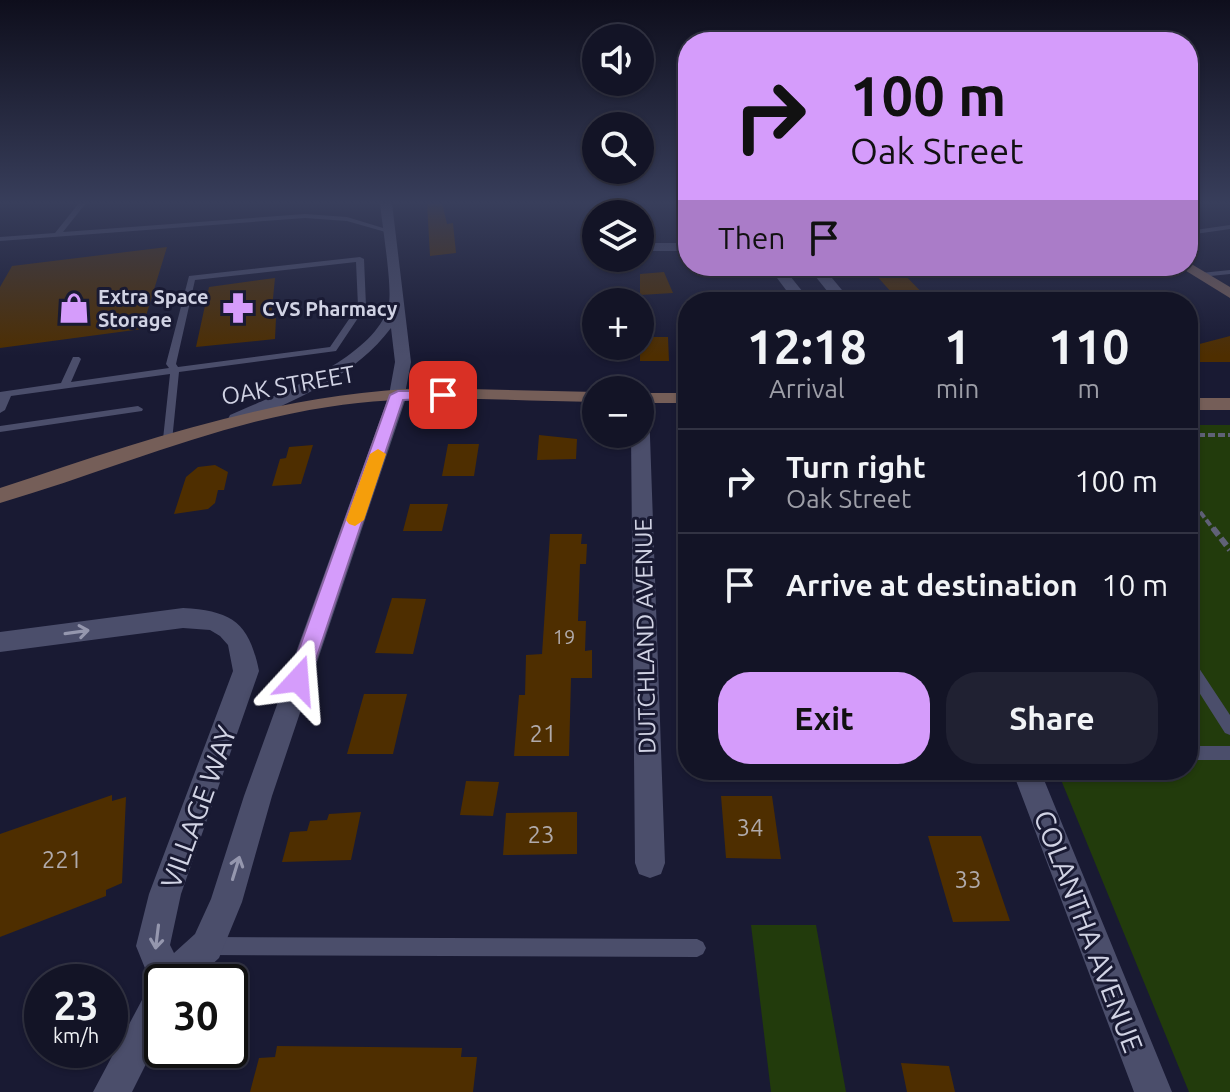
<!DOCTYPE html>
<html lang="en">
<head>
<meta charset="utf-8">
<style>
  :root { --surface:#131426; --page:#202132; --text:#f1f3f6; --muted:#9d9ea7; --line:#323343; --accent:#d59cfb }
  body { margin:0; font-family:Ubuntu,sans-serif; background:var(--page); color:var(--text); height:100vh; display:flex; flex-direction:column; font-size:30px; white-space:nowrap }
  * { box-sizing:border-box; margin:0 }
  p { font-size:26px; color:var(--muted) }
  .icon { flex:none; width:44px; height:44px; fill:none; stroke:currentColor; stroke-width:2; stroke-linecap:round; stroke-linejoin:round }
  .map { position:relative; flex:1; overflow:hidden }
  .sheet { position:absolute; left:678px; top:292px; width:520px; height:488px; display:flex; flex-direction:column; background:var(--surface); border-radius:32px; box-shadow:0 2px 6px #0004,0 0 0 2px var(--line) }
  .sheet>* { flex:none }
  .hud { position:absolute; left:678px; top:32px; width:520px; height:244px; border-radius:32px; box-shadow:0 2px 6px #0004,0 0 0 2px var(--line); background:#d59cfb; color:#111; overflow:hidden }
  .tools { position:absolute; left:582px; top:24px; display:grid; gap:16px }
  .tools a { display:grid; place-items:center; width:72px; height:72px; border-radius:50%; background:var(--surface); box-shadow:0 2px 6px #0004,0 0 0 2px var(--line); font-size:40px }
  .speed { position:absolute; left:24px; top:964px; display:flex; gap:16px; font-size:40px; font-weight:700; text-align:center }
  .speed>* { display:grid; place-content:center; width:104px; height:104px; border-radius:50%; background:var(--surface); box-shadow:0 2px 6px #0004,0 0 0 2px var(--line); line-height:1 }
  .speed small { font-size:20px; font-weight:400 }
  .speed .limit { border:4px solid #111; border-radius:12px; background:#fff; color:#111 }
  .pin { position:absolute; display:grid; place-items:center; width:68px; height:68px; color:#fff; margin:-34px; border-radius:16px; box-shadow:0 4px 12px #0006 }
  .me { position:absolute; width:88px; margin:-44px; rotate:19deg; stroke-linejoin:round; filter:drop-shadow(0 0 6px #0008) }
  .turn { display:flex; align-items:center; gap:28px; height:168px; padding:0 40px; font-size:36px }
  .turn .icon { width:104px; height:104px; stroke-width:2.5 }
  .turn b { display:block; font-size:56px; line-height:68px }
  .then { display:flex; align-items:center; height:76px; padding:0 40px; background:#0003; gap:16px; font-size:30px }
  .eta { display:flex; justify-content:space-evenly; align-items:center; height:136px; text-align:center }
  .eta b { font-size:48px; font-weight:700; line-height:56px }
  .action { display:flex; gap:16px; margin-top:auto; padding:16px 40px }
  .action a { flex:1; height:92px; border-radius:32px; background:var(--accent); color:#111; font-size:32px; font-weight:700; line-height:92px; text-align:center }
  .action a+a { background:var(--page); color:var(--text) }
  ul { padding:0; list-style:none }
  li { display:flex; align-items:center; gap:24px; height:104px; padding:0 40px; border-top:2px solid var(--line) }
  li div { flex:1 }
  li b { display:block; font-size:30px }
  li em { font-style:normal }
  .map>svg:first-child { display:block }
  .green { fill:#223b0c }
  .building { fill:#4e2e00 }
  .lines { fill:none; stroke-linecap:round; stroke-linejoin:round }
  .path-far1 { stroke:#606177; stroke-width:4; stroke-dasharray:7 3; stroke-linecap:butt }
  .path { stroke:#606177; stroke-width:6; stroke-dasharray:9 4; stroke-linecap:butt }
  .service { fill:#4b4e6b; fill-rule:evenodd }
  .minor { fill:#4b4e6b; fill-rule:evenodd }
  .tertiary { fill:#4b4e6b; fill-rule:evenodd }
  .secondary { fill:#755e58; fill-rule:evenodd }
  .oneway { stroke:#9597ae }
  .route { fill:#d59cfb; stroke:#8a65a3; stroke-width:2 }
  .slow { fill:#f59e0b }
  .labels { text-anchor:middle; dominant-baseline:central; stroke-width:6; stroke-linejoin:round; paint-order:stroke }
  .far-poi-label { font-size:20px; font-weight:bold; fill:#d1d3e4; stroke:#191a33; text-anchor:start }
  .number-label { font-size:20px; fill:#b0aaab }
  .street-label { font-size:24px; fill:#d1d3e4; stroke:#191a33 }
  .near-number-label { font-size:24px; fill:#b0aaab }
  .near-street-label { font-size:28px; fill:#d1d3e4; stroke:#191a33 }
</style>
</head>
<body>
<div class="map">
<svg width="1230" height="1092" viewBox="0 0 1230 1092">
  <rect width="100%" height="100%" fill="#191a33"/>
  <path class="green" d="M1188,425h42v667h-41l-132,-322h131z
    M751,925h65l30,167h-75z"/>
  <path class="building" d="M427,203h15l5,21 6,-1 3,30 -26,3z
    M167,247l-25,82 -142,19v-61l12,-21z
    M901,271l30,31h-31l-25,-28z
    M664,272l9,21 -33,2v-21z
    M275,278l-4,41 5,-1 -1,21 -79,8 13,-60z
    M1230,336v26h-42v-15z
    M640,337h28l1,24h-29z
    M539,435l38,4 -1,20 -39,1z
    M448,444h31l-5,32h-32z
    M313,445l-12,39 -29,2 8,-27 6,-1 3,-11z
    M215,465l13,7 -4,18h-6l-3,13 -7,6 -34,5 12,-37 12,-10z
    M410,504h38l-6,27h-39z
    M550,534h32l-1,10h6l-1,20h-6l-2,57h8l-1,30 7,-1v28h-21l-2,78h-55l5,-61h6l1,-40 16,-1z
    M392,598l34,1 -13,55 -38,-1z
    M364,694h43l-14,60h-46z
    M466,781l33,1 -6,34 -33,-1z
    M112,795v6l14,-4 -4,86 -16,7v6l-106,41v-103z
    M721,796h51l9,63 -55,-1z
    M361,812l-10,48 -69,2 8,-30 17,-1 3,-10 17,-1 2,-6z
    M577,812v42l-74,1 3,-42z
    M928,836h53l29,85 -57,1z
    M277,1046l185,2 -1,9h16l-4,35h-223l9,-34 16,-1z
    M901,1063l48,3 6,26h-48z"/>
  <g class="lines">
    <path class="path-far1" d="M1188,435h42
      M1188,496l26,34"/>
    <path class="path" d="M1213,528l17,22"/>
    <path class="service" d="M79,203h7l-23,29 242,-18 42,3 46,14 -4,2 -42,-12 -42,-3 -305,23v-4l55,-4z
      M1230,225v4l-42,6v-4z
      M360,257l4,2 2,47 -30,45 -157,21 -7,69h-8l-1,-2 7,-65 -159,22 -6,14 -5,3v-21l61,-9 12,-26h6l2,2 -10,23 98,-14 -3,-4 23,-88zM356,262l2,44 -28,41 -152,20 -2,-3 19,-84z
      M1230,270v4l-29,3 -4,-2 4,-2z
      M138,406l5,3 -1,2 -142,21v-6z
      M1188,657l5,2 37,56v20l-5,-2 -37,-58z
      M1188,746h42v14h-42z
      M208,937l489,2 6,3 3,6 -3,6 -6,3 -489,-2 -6,-3 -3,-6 3,-6z"/>
    <path class="minor" d="M592,203h12l8,11h-12z
      M640,243h48v8h-48z
      M768,266h14l29,36h-16z
      M807,266h15l30,36h-16z
      M398,390l9,5 -135,401 -30,106 -23,56 -26,24h-31v50l-30,60h-39l58,-109 -15,-37 13,-52 84,-223 -5,-26 -8,-9 -10,-6 -27,-2 -183,24v-20l183,-24c49,3 66,14 76,63l-78,223 -11,51 4,8 21,-19 16,-35 33,-103 145,-401z
      M640,402l9,6 16,455 -4,11 -11,4 -11,-4 -4,-11 -4,-429h9z
      M1012,770h28l132,322h-38z"/>
    <path class="tertiary" d="M380,203h12l19,159 -7,37h-12l-3,-4 6,-33 -4,-34c-37,49 -93,70 -147,95h-14l-2,-4 2,-4c45,-20 149,-58 159,-112 3,-18 -7,-79 -9,-100z"/>
    <path class="secondary" d="M1188,262l42,25v11l-47,-29 -2,-3h7z
      M428,388l168,4v10c-89,-1 -180,-9 -268,5 -114,17 -218,64 -328,96v-15c141,-47 278,-95 428,-100z
      M640,393h48v10h-48z
      M1188,398h42v12h-42z"/>
  </g>
  <defs><path id="oneway-shaft" d="M-6 0H5M1.5-3L5.5 0L1.5 3" fill="none" stroke-width="1.6" stroke-linecap="round" stroke-linejoin="round" transform="scale(2)"/></defs>
  <g class="oneway">
    <use href="#oneway-shaft" transform="translate(77 632) rotate(-8)"/>
    <use href="#oneway-shaft" transform="translate(236 868) rotate(-73)"/>
    <use href="#oneway-shaft" transform="translate(157 937) rotate(97)"/>
  </g>
  <linearGradient id="sky" x2="0" y2="1"><stop stop-color="#0e0e1c"/><stop offset="0.57" stop-color="#383e5b"/><stop offset="1" stop-color="#383e5b" stop-opacity="0"/></linearGradient>
  <rect width="1230" height="356" fill="url(#sky)"/>
  <path class="route" d="M443,391l5,1v6l-45,2 -94,280 -3,7 -8,3 -7,-3 -3,-7 102,-285 8,-4z"/>
  <path class="slow" d="M378,449l8,5 -22,66 -9,6 -6,-2 -3,-4 24,-66z"/>
  <defs>
    <symbol id="shop-bare" viewBox="-9 -9 18 18"><path d="M-5-2.5h2.3a2.7 3.5 0 0 1 5.4 0H5L5.5 6h-11ZM-1.5-2.5h3a1.5 2.3 0 0 0-3 0Z" fill="#d59cfb" stroke="#191a33" stroke-width="2.5" paint-order="stroke"/></symbol>
    <symbol id="pharmacy-bare" viewBox="-9 -9 18 18"><path d="M-2-6h4v4h4v4h-4v4h-4v-4h-4v-4h4Z" fill="#d59cfb" stroke="#191a33" stroke-width="2.5" paint-order="stroke"/></symbol>
  </defs>
  <g fill-rule="evenodd">
    <use href="#shop-bare" x="52" y="286" width="44" height="44"/>
    <use href="#pharmacy-bare" x="216" y="286" width="44" height="44"/>
  </g>
  <g class="labels">
    <g class="far-poi-label">
      <text x="98" y="296">Extra Space<tspan x="98" dy="23">Storage</tspan></text>
      <text x="262" y="308">CVS Pharmacy</text>
    </g>
    <g class="number-label">
      <text x="564" y="636">19</text>
    </g>
    <g class="street-label">
      <text transform="translate(288 385) rotate(-10)">OAK STREET</text>
      <text transform="translate(645 636) rotate(-91)">DUTCHLAND AVENUE</text>
    </g>
    <g class="near-number-label">
      <text x="543" y="733">21</text>
      <text x="750" y="827">34</text>
      <text x="541" y="834">23</text>
      <text x="62" y="859">221</text>
      <text x="968" y="879">33</text>
    </g>
    <g class="near-street-label">
      <text transform="translate(198 807) rotate(-70)">VILLAGE WAY</text>
      <text transform="translate(1089 931) rotate(69)">COLANTHA AVENUE</text>
    </g>
  </g>
</svg>
<div class="tools">
<a><svg class="icon" aria-label="sound" viewBox="0 0 24 24"><path d="M4 9h4l5-4v14l-5-4H4zM17 9q2 3 0 6"/></svg></a>
<a><svg class="icon" aria-label="search" viewBox="0 0 24 24"><circle cx="10" cy="10" r="6"/><path d="M15 15l6 6"/></svg></a>
<a><svg class="icon" aria-label="layers" viewBox="0 0 24 24"><path d="M12 4l9 5-9 5-9-5zM3 14l9 5 9-5"/></svg></a>
<a>+</a>
<a>−</a>
</div>
<div class="speed"><div>23<small>km/h</small></div><div class="limit">30</div></div>
<div class="pin" style="left:443px;top:395px;background:#d93025"><svg class="icon" aria-label="arrive" viewBox="0 0 24 24"><path d="M6 21V4h12l-3 4 3 4H6"/></svg></div>
<svg class="me" style="left:298px;top:680px" viewBox="-20 -20 40 40"><path d="M0-17L14 15 0 8-14 15z" fill="#d59cfb" stroke="#fff" stroke-width="4"/></svg>
<div class="hud">
<div class="turn"><svg class="icon" aria-label="right" viewBox="0 0 24 24"><path d="M7 20v-9h11M14 6l5 5-5 5"/></svg><div><b>100 m</b>Oak Street</div></div>
<div class="then">Then<svg class="icon" aria-label="arrive" viewBox="0 0 24 24"><path d="M6 21V4h12l-3 4 3 4H6"/></svg></div>
</div>
<section class="sheet">
<div class="eta">
<div><b>12:18</b><p>Arrival</p></div>
<div><b>1</b><p>min</p></div>
<div><b>110</b><p>m</p></div>
</div>
<ul>
<li><svg class="icon" aria-label="right" viewBox="0 0 24 24"><path d="M7 20v-9h11M14 6l5 5-5 5"/></svg><div><b>Turn right</b><p>Oak Street</p></div><em>100 m</em></li>
<li><svg class="icon" aria-label="arrive" viewBox="0 0 24 24"><path d="M6 21V4h12l-3 4 3 4H6"/></svg><div><b>Arrive at destination</b></div><em>10 m</em></li>
</ul>
<div class="action"><a>Exit</a><a>Share</a></div>
</section>
</div>
</body>
</html>
